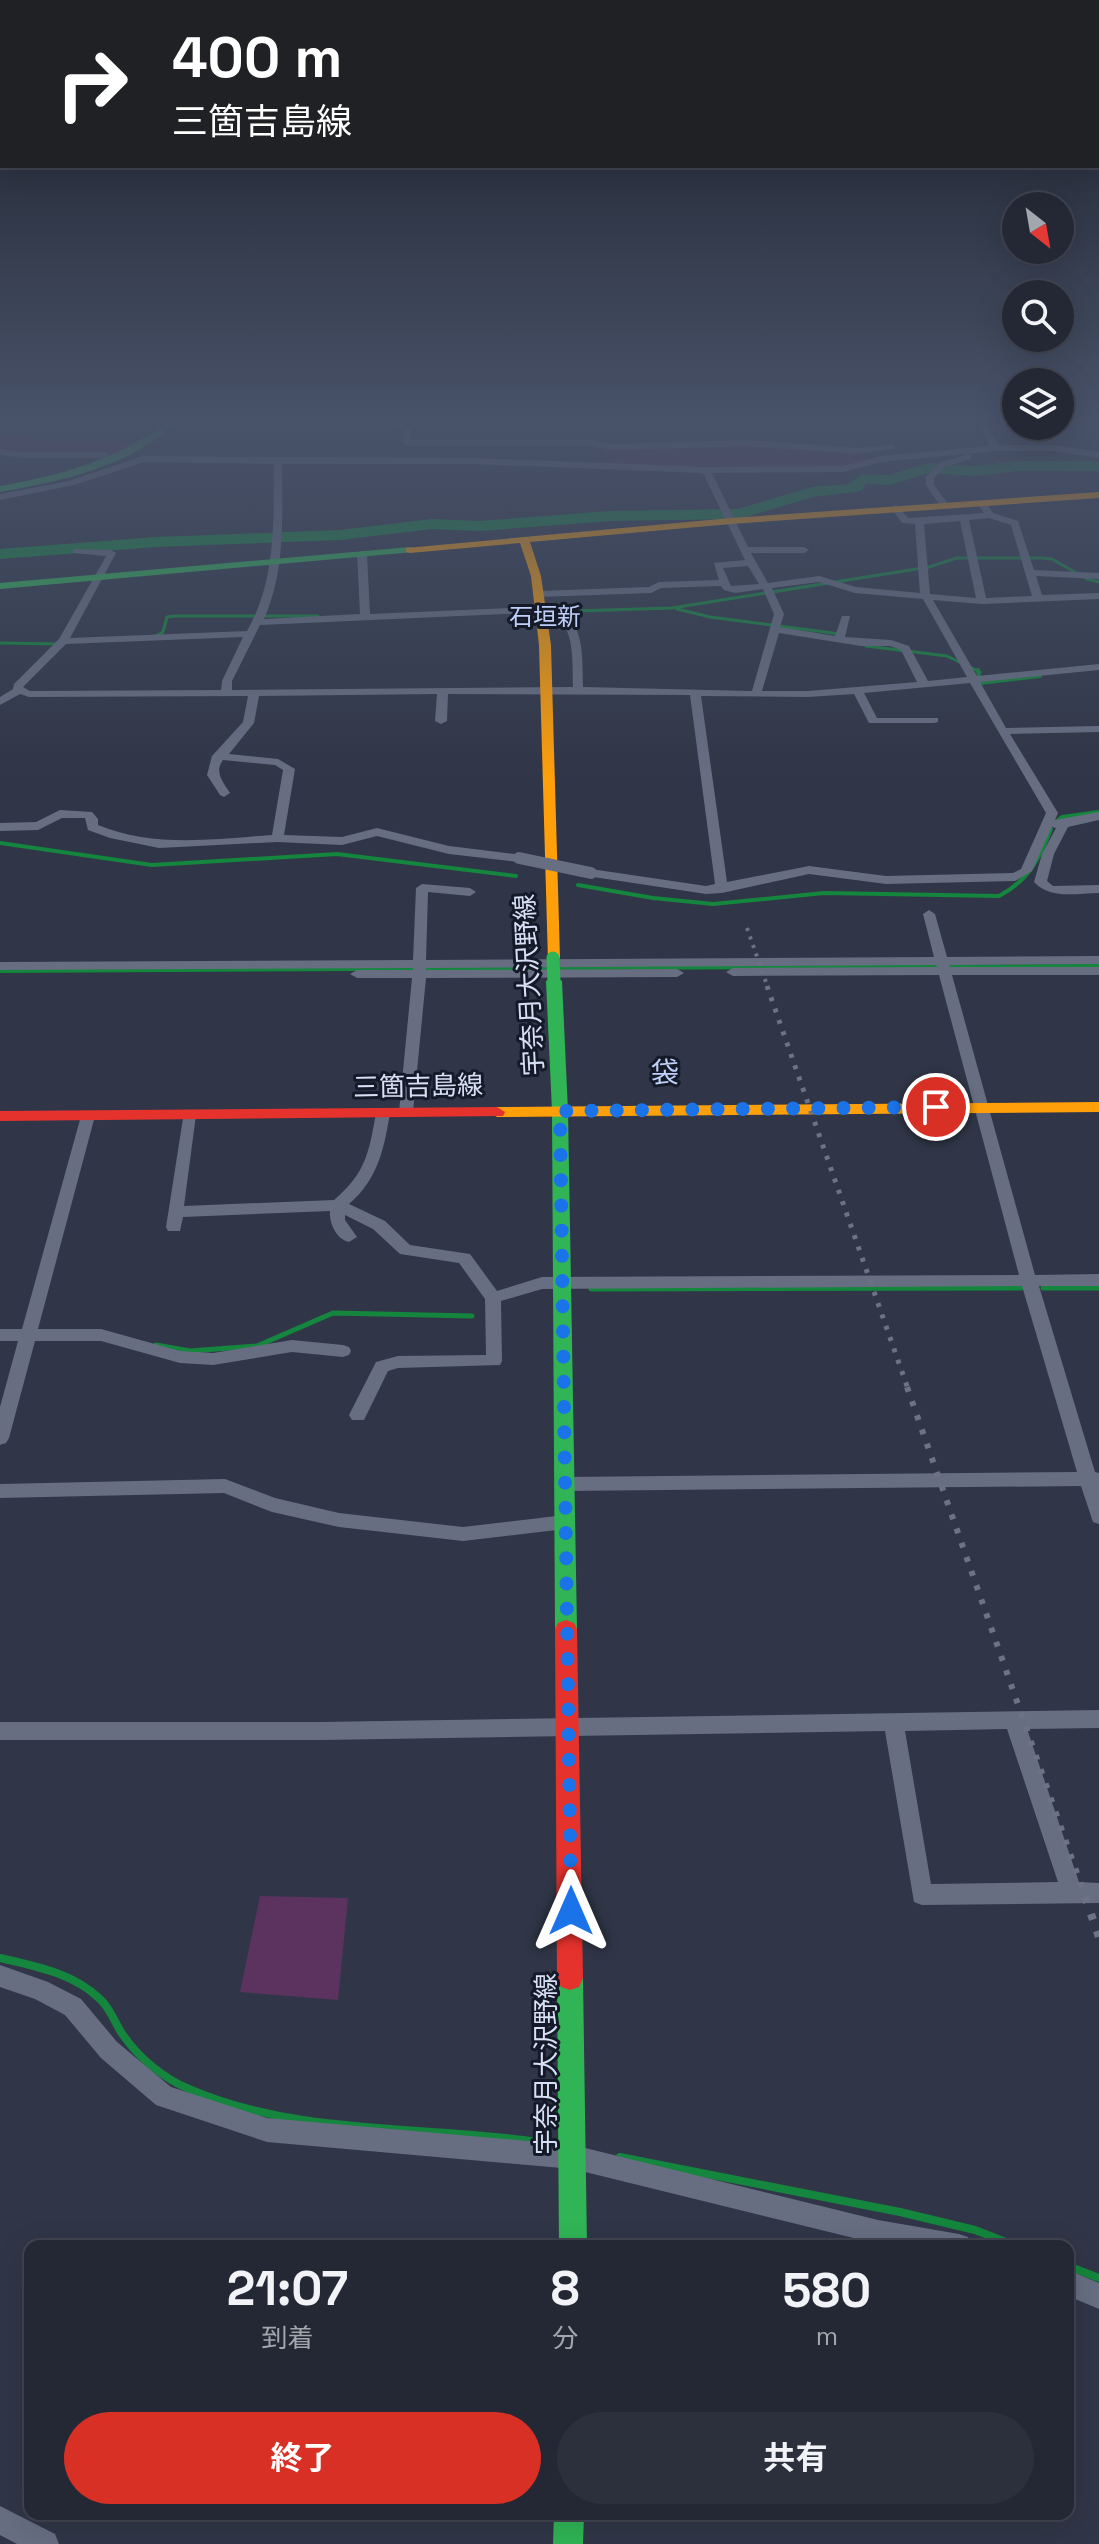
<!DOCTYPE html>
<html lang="ja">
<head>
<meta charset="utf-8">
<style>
  :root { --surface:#242835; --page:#2c303d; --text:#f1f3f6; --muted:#a3a6ad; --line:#414450; --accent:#d93025 }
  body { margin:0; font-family:"Space Grotesk","Noto Sans JP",sans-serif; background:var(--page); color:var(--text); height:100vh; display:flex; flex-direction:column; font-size:30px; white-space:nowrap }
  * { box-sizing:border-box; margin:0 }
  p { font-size:26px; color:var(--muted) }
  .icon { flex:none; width:44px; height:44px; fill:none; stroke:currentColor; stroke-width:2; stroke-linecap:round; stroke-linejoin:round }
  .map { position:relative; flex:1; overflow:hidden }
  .drawer { position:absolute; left:24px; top:2240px; width:1050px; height:280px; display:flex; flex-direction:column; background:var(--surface); border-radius:16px; box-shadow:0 8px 32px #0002,0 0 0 2px var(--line) }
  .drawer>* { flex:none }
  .guide { position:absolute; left:0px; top:0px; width:1100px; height:168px; box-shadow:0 8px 32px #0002,0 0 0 2px var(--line); background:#202124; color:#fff; overflow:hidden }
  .needle { width:52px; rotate:149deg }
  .fabs { position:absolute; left:1002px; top:192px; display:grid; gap:16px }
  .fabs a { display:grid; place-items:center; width:72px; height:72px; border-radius:50%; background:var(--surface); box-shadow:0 8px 32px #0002,0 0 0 2px var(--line); font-size:40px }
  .pin { position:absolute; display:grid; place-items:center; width:68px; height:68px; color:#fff; margin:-34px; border:4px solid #fff; border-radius:50%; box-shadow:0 2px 8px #0007 }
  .me { position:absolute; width:88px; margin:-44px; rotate:0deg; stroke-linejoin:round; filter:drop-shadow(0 0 6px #0008) }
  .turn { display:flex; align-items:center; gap:28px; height:168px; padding:0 40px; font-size:36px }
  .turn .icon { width:104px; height:104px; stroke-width:2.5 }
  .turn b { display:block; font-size:56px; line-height:68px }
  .eta { display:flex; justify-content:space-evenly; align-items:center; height:136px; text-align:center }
  .eta b { font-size:48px; font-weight:700; line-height:56px }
  .cta { display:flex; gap:16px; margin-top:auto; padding:16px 40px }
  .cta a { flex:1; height:92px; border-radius:48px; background:var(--accent); color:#fff; font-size:32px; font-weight:700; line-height:92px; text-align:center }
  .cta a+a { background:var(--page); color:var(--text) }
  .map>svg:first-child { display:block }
  .green { fill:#5c335e }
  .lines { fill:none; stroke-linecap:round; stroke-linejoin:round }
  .stream-far3 { stroke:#14863d; stroke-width:3 }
  .stream-far2 { stroke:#14863d; stroke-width:4 }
  .stream-far1 { stroke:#14863d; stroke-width:5 }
  .stream { stroke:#14863d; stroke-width:8 }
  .river { fill:#14863d; fill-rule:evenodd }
  .street { fill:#676e82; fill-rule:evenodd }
  .fast { fill:#30b455; fill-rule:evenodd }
  .slow { fill:#ff9f0a; fill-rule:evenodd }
  .jam { fill:#e5322d; fill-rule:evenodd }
  .rail-far3 { stroke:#6d7384; stroke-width:4; stroke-dasharray:3 6; stroke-linecap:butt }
  .rail-far2 { stroke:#6d7384; stroke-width:5; stroke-dasharray:4 8; stroke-linecap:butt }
  .rail-far1 { stroke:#6d7384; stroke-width:6; stroke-dasharray:5 10; stroke-linecap:butt }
  .rail { stroke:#6d7384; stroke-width:8; stroke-dasharray:6 12; stroke-linecap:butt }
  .street-bridge { stroke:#676e82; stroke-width:12 }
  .fast-bridge { stroke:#30b455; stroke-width:13 }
  .route { stroke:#1a73e8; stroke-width:14; stroke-dasharray:0 25.2 }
  .labels { text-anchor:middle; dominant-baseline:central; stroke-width:6; stroke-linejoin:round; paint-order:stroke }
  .far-neighbourhood-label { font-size:24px; fill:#bfcff7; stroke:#151a29 }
  .street-label { font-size:26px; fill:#d8e0f5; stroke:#151a29 }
  .neighbourhood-label { font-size:28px; fill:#bfcff7; stroke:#151a29 }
</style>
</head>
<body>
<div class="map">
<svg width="1099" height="2544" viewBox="0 0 1099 2544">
  <rect width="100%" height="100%" fill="#303647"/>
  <path class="green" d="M0,436l26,1 13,5 96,1 -20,12 -115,-4z
    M742,444l117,9 13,7 -32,8 -249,-3 24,-7 -26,-13z
    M260,1896l88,2 -10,102 -98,-8z"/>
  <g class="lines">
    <path class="stream-far3" d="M677,609l33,8 130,17
      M543,612l129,-4 257,-41 28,-9h85l10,1 35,20 12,3
      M156,636l7,-4 4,-15 8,-1h143
      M0,643l59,1
      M866,646l81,10 33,16"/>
    <path class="stream-far2" d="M978,670l2,13 60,-7
      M1057,821l5,-4 37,-5
      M0,843l152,22 185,-11 179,22
      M578,885l75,13 60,6 111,-11 175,3c29,-15 41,-38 52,-67
      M557,968l542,-2
      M0,971l547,-3"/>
    <path class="stream-far1" d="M1043,1288h56
      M591,1289l430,-1
      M156,1345l34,6 67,-5 76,-33 139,3"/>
    <path class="stream" d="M0,1958c35,8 73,15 100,41 11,10 15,25 23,36 16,23 40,43 66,54 108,47 233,36 348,53
      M620,2157l280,55 75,18 41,16
      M1068,2266l31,12"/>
    <path class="river" d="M1019,461h80v10h-80l-44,5 -46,-3 -39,12 -24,-1 -4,6 -7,2 -42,5 -74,22 -129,2 -131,10 -47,-2 -92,11 -184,7 -156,12v-10l156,-12 184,-7 92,-11 47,2 131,-10 128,-2 74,-22 36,-3 14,-10 27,1 39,-12 47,3z"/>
    <path class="street" d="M389,422h11l11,6v12h181l20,4 135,-4 111,8 34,-3 4,3 -38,6 -111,-8 -135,4 -20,-4h-185l-4,-3 1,-12z
      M976,422h8l15,23h55l45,7v6l-45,-7h-58l-115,11 -38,10 -131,1 36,74h56l5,3 -5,3h-53l17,30 51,-7 37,11 64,6 -5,-69 -13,-1 -11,-15 5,-3 12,13 76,-5 -5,-7 8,-2 6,9 25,8 16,49 65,3v6l-63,-3 6,19 57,-2v6l-117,5 -49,-4 44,76 122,-12v6l-119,12 26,46 93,-2v6l-89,2 48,79 -3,7 44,-8v8l-31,7 -14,27 -7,27 6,5 46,-1v8c-23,0 -48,7 -65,-11l8,-28 14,-26 -4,-1 -20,44 -17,10 -129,3 -77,-10 -87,19 -16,1 -119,-18v-6l4,-1 115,17 9,-2 -25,-189 -242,-1 -1,27 -6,3 -6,-3 2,-27 -178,2 -5,27 -25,31 49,5 17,10 -11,66 58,2 35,-9 72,18 74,9v6l-4,1 -70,-8 -72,-18 -35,9 -65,-3 -118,6 -49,-10 -22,-8 -3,-12h-23l-24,12 -38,1v-8l36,-1 24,-12 32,2 6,7v6c56,23 114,14 174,10l11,-65 -8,-5 -52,-5c-9,12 0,22 7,33l-6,4 -4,-2 -13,-20 5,-19 31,-34 5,-26 -219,1 -9,-3 -20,11v-8l13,-8 1,-5 45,-45 46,-81 1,-2 -33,-3v-4l38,1 5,3 -46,85 177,-7c30,-52 26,-110 27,-167l-130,-2 -70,23 -74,15v-6l69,-13 74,-25 331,2 232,9 137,-1 38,-10 109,-10zM282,464h192l229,9 42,87 -31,3 5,17 -60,2 -10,5 -110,4 -5,3 5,3 112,-4 10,-5 60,-2 3,4 11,3 28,-4 11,25 -22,77 -169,-4c-1,-29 3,-68 -30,-81l-183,8 -3,-60 -5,-3 -5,3 3,60 -96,5c22,-50 18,-102 18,-155zM989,518l22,7 21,71 -46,2 -17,-78zM960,521l16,77 -46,-4 -6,-70zM748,566l11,18 -28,2 -8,-18zM819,582l36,11 68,6 44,78 -39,4 -19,-35 -18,-6 -46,-3 5,-21h-8l-7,20 -55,-9 4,-13 -12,-26zM551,612c25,15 21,49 22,75l-341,3v-9l28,-56zM779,633l82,13h29l11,4 16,32 -109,9h-46zM243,637l-21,44 -1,9 -191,1 -7,-4 43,-43zM970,683l76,130 -25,56 -8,4 -127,3 -77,-10 -82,16 -26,-186 107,1 46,-3 15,29h65l4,-1v-4h-61l-13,-25z
      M0,449l26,3h79l4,3 -4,3h-79l-26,-3z
      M968,454l3,1v4l-26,8 -11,11v7l15,20 -8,2 -15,-22v-8l13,-14z
      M422,884l48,4 6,4 -6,4 -42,-4 -2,68 508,-3 -11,-43 6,-4 6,4 12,43 152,-1v8l-150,1 1,2h149v8h-147l83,300 64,-1v12h-60l56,186 4,1v51l-6,-2 -12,-36 -516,5 -6,-2 -3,-5 3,-5 6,-2 512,-5 -55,-186 -480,3 -41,12 1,60 -2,4 -102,3 -10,3 -24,49h-12l-3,-5 27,-53 22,-6 88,-1 -1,-56 -26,-36 -59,-9 -27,-25 -28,-14v5l12,17 -8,5c-13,-3 -20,-19 -19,-31l-147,6 -3,14h-12l-2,-4 18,-115h10l2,3 -12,91 150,-6c32,-27 35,-48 42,-87l7,-5 5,2 2,3c-6,36 -12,66 -41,91l36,17 25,24 60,9 27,37 45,-14 477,-2 -80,-300 -206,1 -7,-4 7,-4 204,-1 -1,-2 -510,3v2l251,-1 7,4 -7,4 -251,1 -13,134 -7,5 -7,-5 13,-134h-55l-7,-4 7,-4h56v-2l-413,2v-8l413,-2 3,-72z
      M88,1111l7,5 -57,213h63l79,22 33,2 79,-13 51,5 6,2 2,4 -2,4 -6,2 -51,-5 -79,13 -33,-2 -79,-22h-66l-26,97 -3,5 -6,2v-38l18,-66h-18v-12h22l59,-213z
      M225,1479l50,19 64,15 124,14 102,-12 6,2 3,5 -3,5 -6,2 -102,12 -124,-14 -67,-15 -48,-19 -224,5v-14z
      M1099,1710v18l-72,1 52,153 20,1v20l-177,2 -8,-3 -29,-171 -564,9h-321v-18h321zM1007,1729l51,153 -127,2 -26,-153z
      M0,1965l48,17 33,17 36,43 54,45 96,31 306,27 305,75 81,14 9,3 3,9 -93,-2 -305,-75 -306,-27 -111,-37 -55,-47 -36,-43 -30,-16 -35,-12z
      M1068,2270l31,13v26l-31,-13z
      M0,2506l55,28 4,10h-42l-17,-9z"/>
    <path class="fast" d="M167,422h10c-47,45 -115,59 -177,70v-6c61,-11 117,-26 167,-64z
      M410,547l4,1v4l-414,37v-6z
      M554,976l8,5 6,130 9,518 -3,6 -8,3 -8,-3 -3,-6 -3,-518 -6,-130z
      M570,1966l9,3 4,9 4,268h-28l-2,-268 4,-9z
      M554,2514h30l-1,30h-30z"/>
    <path class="slow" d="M1099,492v6l-368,26 -201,18 11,34 10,69 9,313 -7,4 -5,-1 -9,-316 -8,-69 -11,-33 -110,10 -4,-1v-4l325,-30z
      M1099,1102v10l-602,5 -8,-5 8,-5z"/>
    <path class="jam" d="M497,1107l8,5 -2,4 -503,5v-10z
      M566,1620l8,3 3,6 6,349 -4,9 -9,3 -9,-3 -4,-9 -2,-349 3,-6z"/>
    <path class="rail-far3" d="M747,928l21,60"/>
    <path class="rail-far2" d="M767,986l141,403"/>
    <path class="rail-far1" d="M907,1387l179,512"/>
    <path class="rail" d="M1085,1897l14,40"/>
    <path class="street-bridge" d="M519,858l72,15"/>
    <path class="fast-bridge" d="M553,958l1,23"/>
  </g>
  <linearGradient id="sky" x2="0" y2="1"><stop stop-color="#1a1e27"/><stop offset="0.54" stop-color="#485269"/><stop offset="1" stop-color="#485269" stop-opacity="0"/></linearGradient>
  <rect width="1099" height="778" fill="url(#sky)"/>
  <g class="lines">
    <path class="route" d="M571,1911l-11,-800 376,-4"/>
  </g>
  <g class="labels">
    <g class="far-neighbourhood-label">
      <text x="545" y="616">石垣新</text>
    </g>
    <g class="street-label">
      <text transform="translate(529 985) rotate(-93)">宇奈月大沢野線</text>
      <text transform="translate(418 1086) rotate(-1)">三箇吉島線</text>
      <text transform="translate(546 2064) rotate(-90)">宇奈月大沢野線</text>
    </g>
    <g class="neighbourhood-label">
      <text x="665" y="1072">袋</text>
    </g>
  </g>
</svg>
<div class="fabs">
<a><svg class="needle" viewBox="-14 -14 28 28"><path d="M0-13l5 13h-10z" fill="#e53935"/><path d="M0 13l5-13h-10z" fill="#a3a6ad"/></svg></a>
<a><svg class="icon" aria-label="search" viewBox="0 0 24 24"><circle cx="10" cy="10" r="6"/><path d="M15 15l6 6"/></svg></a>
<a><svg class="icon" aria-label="layers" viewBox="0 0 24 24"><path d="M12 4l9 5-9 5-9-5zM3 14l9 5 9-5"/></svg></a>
</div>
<div class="pin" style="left:936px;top:1107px;background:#d93025"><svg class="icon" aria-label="arrive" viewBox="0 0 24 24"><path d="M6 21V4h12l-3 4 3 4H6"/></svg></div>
<svg class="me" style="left:571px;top:1911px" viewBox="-20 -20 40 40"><path d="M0-17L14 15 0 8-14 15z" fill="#1a73e8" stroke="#fff" stroke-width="4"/></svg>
<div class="guide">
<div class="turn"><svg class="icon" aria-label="right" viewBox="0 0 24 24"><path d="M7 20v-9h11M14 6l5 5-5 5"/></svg><div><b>400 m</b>三箇吉島線</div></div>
</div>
<section class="drawer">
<div class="eta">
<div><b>21:07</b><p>到着</p></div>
<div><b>8</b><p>分</p></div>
<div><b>580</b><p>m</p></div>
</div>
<div class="cta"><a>終了</a><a>共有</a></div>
</section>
</div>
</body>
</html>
